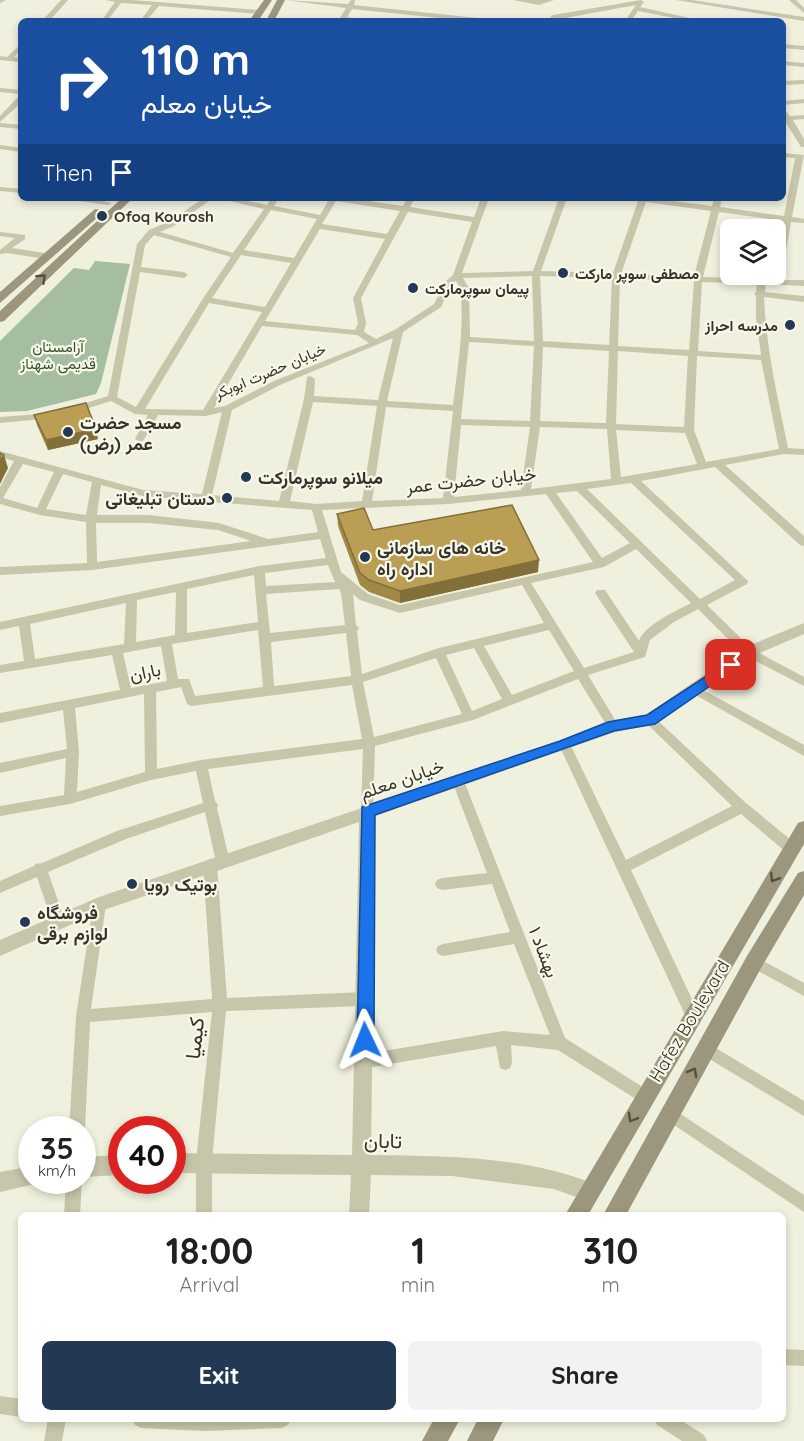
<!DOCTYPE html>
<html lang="en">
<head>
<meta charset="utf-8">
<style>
  :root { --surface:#fff; --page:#f2f2f2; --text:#202124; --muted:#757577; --accent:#233953 }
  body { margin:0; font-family:Quicksand,Vazirmatn,sans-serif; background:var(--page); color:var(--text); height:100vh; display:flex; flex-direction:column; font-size:22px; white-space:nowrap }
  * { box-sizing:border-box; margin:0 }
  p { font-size:20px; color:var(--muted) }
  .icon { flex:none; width:33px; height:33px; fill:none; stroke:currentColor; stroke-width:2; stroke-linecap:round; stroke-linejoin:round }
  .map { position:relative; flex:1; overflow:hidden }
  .details { position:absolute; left:18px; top:1212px; width:768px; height:210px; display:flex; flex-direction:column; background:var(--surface); border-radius:9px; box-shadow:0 3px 9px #0003 }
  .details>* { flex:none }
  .hud { position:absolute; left:18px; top:18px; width:768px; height:183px; border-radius:9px; box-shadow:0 3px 9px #0003; background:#1a4fa0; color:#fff; overflow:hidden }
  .fabs { position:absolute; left:720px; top:219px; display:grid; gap:12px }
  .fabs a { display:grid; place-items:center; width:66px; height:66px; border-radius:9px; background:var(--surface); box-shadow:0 3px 9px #0003; font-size:30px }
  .speed { position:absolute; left:18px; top:1116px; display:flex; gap:12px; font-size:30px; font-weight:700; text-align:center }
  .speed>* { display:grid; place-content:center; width:78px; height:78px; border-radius:50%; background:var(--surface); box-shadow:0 3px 9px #0003; line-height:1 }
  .speed small { font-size:15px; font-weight:400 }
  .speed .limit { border:9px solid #d22; background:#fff; color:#111 }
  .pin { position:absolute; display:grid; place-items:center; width:51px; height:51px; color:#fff; margin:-26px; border-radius:12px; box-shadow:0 3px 9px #0006 }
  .me { position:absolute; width:66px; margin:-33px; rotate:358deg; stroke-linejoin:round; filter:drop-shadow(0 0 4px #0008) }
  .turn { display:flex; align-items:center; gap:21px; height:126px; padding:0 24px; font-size:27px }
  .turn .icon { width:78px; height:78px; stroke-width:2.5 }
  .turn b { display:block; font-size:42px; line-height:51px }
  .then { display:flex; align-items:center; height:57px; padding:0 24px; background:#0003; gap:12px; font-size:22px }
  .eta { display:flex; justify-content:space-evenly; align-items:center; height:102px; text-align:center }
  .eta b { font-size:36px; font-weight:800; line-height:42px }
  .cta { display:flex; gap:12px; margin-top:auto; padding:12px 24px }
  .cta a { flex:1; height:69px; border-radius:9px; background:var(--accent); color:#fff; font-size:24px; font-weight:800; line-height:69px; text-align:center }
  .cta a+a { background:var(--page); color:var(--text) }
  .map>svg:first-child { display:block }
  .green { fill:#a5bea0 }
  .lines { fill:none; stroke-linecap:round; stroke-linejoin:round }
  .minor { fill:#c7c6ab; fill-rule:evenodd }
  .tertiary { fill:#c7c6ab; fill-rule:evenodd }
  .secondary { fill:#9b967d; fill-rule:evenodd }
  .wall { fill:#a08847 }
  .shaded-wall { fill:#826f3a }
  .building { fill:#ba9e53; stroke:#826f3a; stroke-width:1.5 }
  .oneway { stroke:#545143 }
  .route { fill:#1a73e8; stroke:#114b97; stroke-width:1.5 }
  .poi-dot { fill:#233953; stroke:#f8f8ea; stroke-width:2 }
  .labels { text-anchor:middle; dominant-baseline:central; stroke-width:4.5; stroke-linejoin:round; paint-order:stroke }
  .far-poi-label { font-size:15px; font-weight:bold; fill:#36332a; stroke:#f8f8ea; text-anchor:start }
  .far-park-label { font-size:15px; fill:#355230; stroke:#f8f8ea }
  .far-street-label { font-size:15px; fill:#36332a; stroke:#f8f8ea }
  .poi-label { font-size:18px; font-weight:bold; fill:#36332a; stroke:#f8f8ea; text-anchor:start }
  .street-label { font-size:18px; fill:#36332a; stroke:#f8f8ea }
  .near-street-label { font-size:21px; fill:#36332a; stroke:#f8f8ea }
</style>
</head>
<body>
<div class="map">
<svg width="804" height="1441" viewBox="0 0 804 1441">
  <rect width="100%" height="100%" fill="#f0f0de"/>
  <path class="green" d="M95,261l35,3 -29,119 -5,11 -69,17 -27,1v-71l74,-73 15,2z"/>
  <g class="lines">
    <path class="minor" d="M61,0h7l-19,21h-7z
      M105,0h27l128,10 3,2 -3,2 -101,-8 -13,15h-6l12,-16 -31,-2 -14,18h-6l14,-19z
      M285,0l63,4 3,-4h4l-1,5 133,14 3,2h-22l-116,-12 -5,8 20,4h-29l8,-13z
      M513,0h41l-15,5z
      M641,0l3,2 -4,5 63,14h-13l-52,-10 -7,10h-6l11,-16 -87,16 2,-5 2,-1z
      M676,0h16l112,17v4z
      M789,0h7l8,8v5z
      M21,44v6l-7,7 7,1v4l-21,-2v-4l7,1z
      M783,44l21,2v4l-21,-2z
      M783,61l21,2v4l-21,-2z
      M804,80v4l-21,1v-4z
      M0,88l21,2v4l-21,-2z
      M18,97h3v6l-21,19v-6z
      M804,99v4l-21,2v-4z
      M783,108l7,8 14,-1v4l-11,1 11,19v8h-3l-18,-29z
      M0,123l21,2v4l-21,-2z
      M0,145l21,3v4l-21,-3z
      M783,153l21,2 -12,62 12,2v4l-13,-1 -10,58h23v6l-38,-2 -1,8 39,4v6l-40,-5c2,52 14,101 24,151l16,1v6l-20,-1 -59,11 79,71v10l-4,-1 -85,-78 -74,14 107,100 -1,3 -40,21 45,44 52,28v9l-60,-31 -46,-46 -24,13 -24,18 -5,17 -57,18 29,48 2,3 -2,3h-8l-31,-50 -105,41 -98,26 -2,66 -2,4 -4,1 -4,-1 -2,-4 2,-63 -155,20 7,32 3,4 -1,3 13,54 -2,4 -5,2 -5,-2 -2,-4 -11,-50 -79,27 -78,33 14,40 -2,4 -5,2 -5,-2 -13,-39 -37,16v-12l34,-15 1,-2 7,-1 75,-32 86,-28 -7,-32 -45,9 -81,24 -70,12v-10l64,-11 2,-37 -66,15v-10l67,-14 -4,-39 -63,13v-10l120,-23 -8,-35 -112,18v-8l24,-4 -5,-35 -19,4v-8l259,-56 67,-8 -6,-19 -228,31 -92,5v-8l87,-4 -1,-41 -46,-7 -40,-11v-17l14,-26 -14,-4v-6l143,39 59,4 20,-82 -16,4 -48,-1 -15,26 -3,1 -5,-3 13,-24 -13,-1 -24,-13 -38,12 -5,-3 2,-2 38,-12 29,-152 12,-14 19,-8 36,-24h9l-39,28 -14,6 73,21 31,-44 -47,-11h16l34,7 4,-7h8l-5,8 46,9 10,-17h19l54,8 4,-8h8l-5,9 64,10 7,-19h8l-27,75 71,-2 26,-73h8l-26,73 72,2 25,-72 -11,-3h22l63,8 2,-8h8l-2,9 64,9 11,-58 -12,-1zM336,201l64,10 -13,23 -65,-10zM646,202l65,9 -17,65 -73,-2zM271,210l46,9 -23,39 -50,-8zM408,212l64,10 -19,53 -8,7 -11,22 -38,25 -20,10 -12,-7 2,-9 -5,-25zM719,212l64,9 -7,41v12h-3l-1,5 -69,-2zM320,229l65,10 -32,59 5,25 -3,7 -90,-9zM154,235l77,22 -29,43 -66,107 -19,-10 23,-125 44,6 4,-3 -4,-3 -43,-5 4,-22zM241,255l50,8 -26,44 -53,-9zM532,276l2,65 -64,-4 -1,-49 -6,-10zM540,276l72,2 -3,67 -66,-4zM620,279l74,2 -5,69 -71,-4zM456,281c13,20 0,98 -3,124l-66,-4 16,-69 38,-25 12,-24zM702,282l55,2 -1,8 -2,2 2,2v21l5,38 -63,-4zM209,303l53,9 -59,98 -58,-1zM262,326l95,9 12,8 -95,38 -49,25 -11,2zM393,338l-15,62 -64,-4 1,-17 -5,-3 -3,1 -3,22 -25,102 -67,-6 20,-85 48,-25zM469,342l65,4 -4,75 -69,-2zM543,347l66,4 -3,72 -66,-2zM618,351l70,5 -4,71 -68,-3zM697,356l64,4 18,89 -73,13 -12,-32zM313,402l64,4 -15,95 -46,3 -26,-3zM386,407l67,4 -10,87 -71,3zM461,425l69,2 -9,63 -67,7zM540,427l67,2 4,50 -80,10zM616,430l69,3 12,31 -76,13zM23,464l31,8 -17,36 -34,-10zM63,474l29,8 -6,33 -40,-6zM631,483l104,97 -35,19 -113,-110zM101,485l42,11 59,5 4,2 4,-1 102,8 6,22 -50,7 -49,-16 -70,-8h-52zM577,491l53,52 -28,15 -46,-65zM546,494l47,68 -193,43 -32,-11 -27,-22 -19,-62 126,-6zM96,523h53l69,7 33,11 -154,21zM636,549l55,54c-15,8 -47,22 -52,38l-34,-51h-8l-2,3 2,3 37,56 -50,16 -53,-85 73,-16zM328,565l7,17 -69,4 -1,-13zM254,575l4,47 -71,11v-44zM522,585l22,38 -105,25 -77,26 -5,-43 2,-3 -3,-3 -3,-31 7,6 40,13zM339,589l2,4 4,32 -75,8 -4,-39zM176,592l-1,43 -39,7 1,-42zM126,603l-2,41 -89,15 -5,-35zM258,630l5,57 -68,9 -6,-17h-11l-6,-35zM549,630l25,41 -62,24 -28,-49zM346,633l5,43 -77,10 -3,-44zM161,646l6,35 -36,7 -8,-35zM474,648l28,51 -30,12 -26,-56zM436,658l26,56 -88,23 -11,-55zM352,685l10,54 -161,21 -44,9 -1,-77 25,-5 6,17 4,2zM144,694l1,78 -68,20 2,-40 -4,-44z
      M0,187l21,2v4l-21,-2z
      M68,198h21l23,5 -4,2 -36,-5z
      M0,232l25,3v4l-13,9 33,5 4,3 -4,3 -38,-6 -7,1v-4l15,-12 -15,-2z
      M51,413l3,1v4l-54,5v-6z
      M696,686l108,59v11l-112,-63 -2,-3 2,-3z
      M650,715l4,2 92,86 51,42 2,4 -2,4 -5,1 -5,-1 -46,-39 -110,56 68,144 -2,5 -5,2 -5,-2 -128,-274 2,-3h8l57,118 106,-54 -86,-83 -2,-3 2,-3z
      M458,776l4,1 2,4 101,257 84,53 2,5 -2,5 -5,2 -5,-2 -81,-51 -47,-5 1,18 -2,5 -5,2 -5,-2 -4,-22 -130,22 -5,-2 -2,-5 2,-5 5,-2 137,-23 47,4 -36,-91 -71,12 -5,-2 -2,-4 2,-4 5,-2 67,-12 -18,-48 -50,6 -5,-2 -2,-4 2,-4 5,-2 45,-5 -35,-92 2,-4z
      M210,859l5,2 2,4 10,133 137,-6 5,2 2,5 -2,5 -5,2 -138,5 -14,150v54h-16v-54l16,-149 -122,10 -5,108 -3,5v-5h-13l7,-114 18,-116 5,-2 5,2 2,4 -15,105 121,-10 -9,-134 2,-4z
      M754,956l50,27v13l-55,-30 -2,-4 2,-4z
      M706,1042l98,59v15l-103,-62 -2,-5 2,-5z
      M670,1107l134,88v17l-139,-93 -3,-5 3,-5z
      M66,1180h16l-2,35h-16z
      M783,1349l21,1v16l-21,-1z
      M0,1396l21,3v18l-21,-3z
      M48,1419h18l-4,22h-18z
      M132,1419h159l-3,6 -6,3 -77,3 -64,-3 -6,-3z
      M654,1419h25l25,16 3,6h-25l-25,-16z"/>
    <path class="tertiary" d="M0,0h6l-6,3z
      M804,623v11l-51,22 -98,68 -40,8 -240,84 -4,339c76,1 155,1 226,30l3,7 -3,7 -7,3 -36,-13 -102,-13 -81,-1 -2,40h-20l2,-40 -179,-2v-20l180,2 7,-333 -255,88 -104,46v-16l99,-43 461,-156 53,-21 33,-5 97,-67z
      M122,1155v20l-40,2v-20z
      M32,1166v14h8l-1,3 -39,9v-20z"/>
    <path class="secondary" d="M264,0h8l-14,21h-9z
      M277,0h8l-11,21h-8z
      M122,198h11l-129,123 -4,1v-11z
      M95,209l10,2 -105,92v-11z
      M804,821v23l-216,371h-23l233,-392z
      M804,871v24l-43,73 -135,247h-23l144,-259 51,-83z
      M434,1419h26l-12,22h-26z
      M478,1419h26l-11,22h-26z"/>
  </g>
  <path class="wall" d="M34,415l64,24 -50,11 -11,-25z
    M337,514l36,16 165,42 -138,31 -31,-11 -9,-7 -22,-59z"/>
  <path class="shaded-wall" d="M96,429l2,10 -50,11 -2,-10z
    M4,455l4,13 -8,16v-22z
    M539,560l-1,12 -138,31v-12z"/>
  <path class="building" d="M86,403l10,26 -50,11 -12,-25z
    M0,453l4,2 -4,7z
    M512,505l27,55 -139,31 -31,-11 -9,-7 -23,-59 27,-6 9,22z"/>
  <defs><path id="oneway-chevron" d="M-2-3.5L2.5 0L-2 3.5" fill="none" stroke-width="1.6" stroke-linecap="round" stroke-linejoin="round" transform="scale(1.5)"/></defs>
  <g class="oneway">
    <use href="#oneway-chevron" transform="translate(42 278) rotate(-43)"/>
    <use href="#oneway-chevron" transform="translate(774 878) rotate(121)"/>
    <use href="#oneway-chevron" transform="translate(693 1072) rotate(-61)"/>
    <use href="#oneway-chevron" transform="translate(632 1118) rotate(120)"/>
  </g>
  <path class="route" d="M731,660l7,5 -2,3 -81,56 -41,7 -239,84 -1,225 -3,6 -6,2 -5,-2 -3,-6 5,-233 198,-66 48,-19 39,-7z"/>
  <g class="poi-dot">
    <circle cx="102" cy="216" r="6"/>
    <circle cx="563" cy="273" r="6"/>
    <circle cx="413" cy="288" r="6"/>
    <circle cx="790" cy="325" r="6"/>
    <circle cx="68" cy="432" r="6"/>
    <circle cx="246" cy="477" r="6"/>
    <circle cx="227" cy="498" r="6"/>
    <circle cx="365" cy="557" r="6"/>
    <circle cx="132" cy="884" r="6"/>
    <circle cx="25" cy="922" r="6"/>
  </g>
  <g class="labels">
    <g class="far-poi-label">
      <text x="114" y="216">Ofoq Kourosh</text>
      <text x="575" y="273">مصطفی سوپر مارکت</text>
      <text x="425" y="288">پیمان سوپرمارکت</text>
      <text x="778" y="325" text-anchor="end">مدرسه احراز</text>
    </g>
    <g class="far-park-label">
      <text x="58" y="346">آرامستان<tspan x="58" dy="17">قدیمی شهناز</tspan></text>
    </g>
    <g class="far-street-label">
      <text transform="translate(270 371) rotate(-23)">خیابان حضرت ابوبکر</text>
    </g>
    <g class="poi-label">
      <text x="80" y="422">مسجد حضرت<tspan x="80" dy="21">عمر (رض)</tspan></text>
      <text x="258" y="477">میلانو سوپرمارکت</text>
      <text x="215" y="498" text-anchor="end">دستان تبلیغاتی</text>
      <text x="377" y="547">خانه های سازمانی<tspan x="377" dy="21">اداره راه</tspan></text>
      <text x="144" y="884">بوتیک رویا</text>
      <text x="37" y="912">فروشگاه<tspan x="37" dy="21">لوازم برقی</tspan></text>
    </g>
    <g class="street-label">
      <text transform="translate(471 480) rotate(-6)">خیابان حضرت عمر</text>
      <text transform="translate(145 672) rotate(-12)">باران</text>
      <text transform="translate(402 779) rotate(-19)">خیابان معلم</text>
      <text transform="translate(544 952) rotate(69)">بهشاد ۱</text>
      <text transform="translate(689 1021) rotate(-59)">Hafez Boulevard</text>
    </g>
    <g class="near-street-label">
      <text transform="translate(194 1038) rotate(-84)">کیمیا</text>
      <text transform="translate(383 1140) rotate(1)">تابان</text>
    </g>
  </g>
</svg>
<div class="fabs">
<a><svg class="icon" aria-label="layers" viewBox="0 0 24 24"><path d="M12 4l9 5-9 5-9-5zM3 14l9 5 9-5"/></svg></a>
</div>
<div class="speed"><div>35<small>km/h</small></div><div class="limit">40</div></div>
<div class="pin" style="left:731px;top:665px;background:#d93025"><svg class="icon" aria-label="arrive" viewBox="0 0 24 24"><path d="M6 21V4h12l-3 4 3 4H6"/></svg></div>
<svg class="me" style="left:365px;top:1040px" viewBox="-20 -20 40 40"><path d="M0-17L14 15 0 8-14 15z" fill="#1a73e8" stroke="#fff" stroke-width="4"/></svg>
<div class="hud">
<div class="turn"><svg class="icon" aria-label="right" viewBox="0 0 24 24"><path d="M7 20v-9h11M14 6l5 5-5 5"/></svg><div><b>110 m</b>خیابان معلم</div></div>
<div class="then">Then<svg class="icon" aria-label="arrive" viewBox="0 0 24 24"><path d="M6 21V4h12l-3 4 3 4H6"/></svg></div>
</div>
<section class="details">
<div class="eta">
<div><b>18:00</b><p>Arrival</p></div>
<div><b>1</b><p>min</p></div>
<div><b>310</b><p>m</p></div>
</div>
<div class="cta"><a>Exit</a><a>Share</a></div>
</section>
</div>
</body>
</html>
